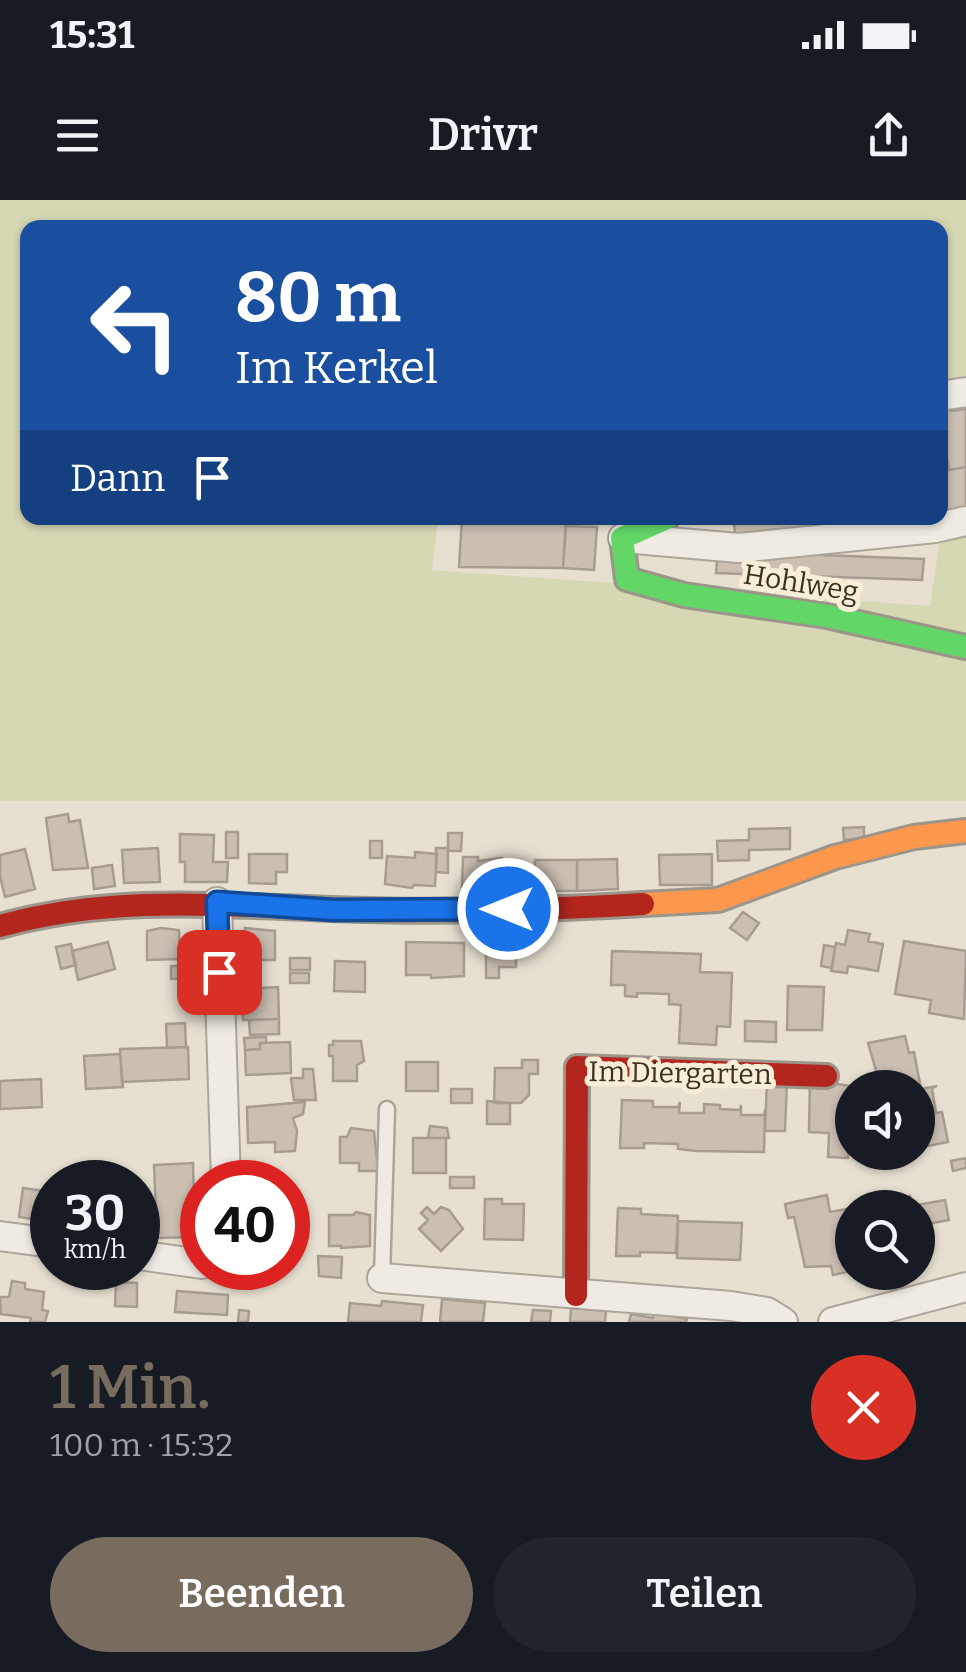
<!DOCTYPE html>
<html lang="de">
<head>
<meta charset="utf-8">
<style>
  :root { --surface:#171b24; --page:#20242c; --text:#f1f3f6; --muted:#9ea1a6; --accent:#786c5e }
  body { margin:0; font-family:Bitter,serif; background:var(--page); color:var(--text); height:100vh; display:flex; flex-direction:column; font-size:38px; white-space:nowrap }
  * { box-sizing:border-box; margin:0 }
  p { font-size:32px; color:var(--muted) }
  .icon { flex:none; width:55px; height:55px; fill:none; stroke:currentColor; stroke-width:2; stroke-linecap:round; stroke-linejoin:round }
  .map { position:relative; height:1122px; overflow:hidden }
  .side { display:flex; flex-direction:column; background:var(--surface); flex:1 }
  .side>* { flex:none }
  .hud { position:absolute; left:20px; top:20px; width:928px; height:305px; border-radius:20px; box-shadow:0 2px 8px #0004; background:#1a4fa0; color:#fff; overflow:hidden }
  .buttons { position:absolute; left:835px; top:870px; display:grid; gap:20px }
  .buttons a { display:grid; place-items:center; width:100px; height:100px; border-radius:50%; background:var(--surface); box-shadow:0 2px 8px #0004; font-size:50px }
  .speed { position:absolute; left:30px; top:960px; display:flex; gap:20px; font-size:50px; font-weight:700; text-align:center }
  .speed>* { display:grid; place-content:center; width:130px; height:130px; border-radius:50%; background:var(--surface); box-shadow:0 2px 8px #0004; line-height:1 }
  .speed small { font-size:25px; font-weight:400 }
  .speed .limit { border:15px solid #d22; background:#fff; color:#111 }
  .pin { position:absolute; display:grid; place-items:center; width:85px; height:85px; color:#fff; margin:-42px; border-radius:20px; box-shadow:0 5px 15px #0006 }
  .me { position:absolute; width:110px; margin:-55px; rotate:270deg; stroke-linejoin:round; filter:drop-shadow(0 0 8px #0008) }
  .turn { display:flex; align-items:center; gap:35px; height:210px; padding:0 50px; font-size:45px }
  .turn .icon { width:130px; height:130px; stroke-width:2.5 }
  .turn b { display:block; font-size:70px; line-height:85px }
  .then { display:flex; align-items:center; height:95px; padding:0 50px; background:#0003; gap:20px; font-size:38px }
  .round { display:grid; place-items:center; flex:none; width:105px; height:105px; border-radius:52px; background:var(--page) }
  .head { display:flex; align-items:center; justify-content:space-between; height:170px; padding:0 50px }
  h1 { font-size:60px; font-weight:600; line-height:75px; color:var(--accent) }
  .primary-button { display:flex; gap:20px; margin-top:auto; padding:20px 50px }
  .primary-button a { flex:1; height:115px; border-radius:60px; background:var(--accent); color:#fff; font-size:40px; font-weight:600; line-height:115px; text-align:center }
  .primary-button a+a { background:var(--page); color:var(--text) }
  .status { display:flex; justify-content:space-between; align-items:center; height:70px; padding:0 50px; background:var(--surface); direction:ltr }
  .status svg { height:28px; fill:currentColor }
  header { display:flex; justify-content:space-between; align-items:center; height:130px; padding:0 50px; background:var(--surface); font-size:45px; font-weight:600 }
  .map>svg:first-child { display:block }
  .green { fill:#d6d7b3 }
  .building { fill:#cbbfb2; stroke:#a89c90; stroke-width:2.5 }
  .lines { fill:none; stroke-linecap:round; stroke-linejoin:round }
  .lane-casing { stroke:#ada599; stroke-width:19 }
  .street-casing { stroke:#ada599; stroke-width:32 }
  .fast-casing { stroke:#9c958a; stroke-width:28 }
  .slow-casing { stroke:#9c958a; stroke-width:28 }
  .jam-casing { stroke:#9c958a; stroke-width:28 }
  .lane { stroke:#efebe3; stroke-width:14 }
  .street { stroke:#efebe3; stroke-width:28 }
  .fast { stroke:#63d668; stroke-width:22 }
  .slow { stroke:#ff974d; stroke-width:22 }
  .jam { stroke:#b3261e; stroke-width:22 }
  .route-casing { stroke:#114b97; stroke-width:25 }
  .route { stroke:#1a73e8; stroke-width:18 }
  .labels { text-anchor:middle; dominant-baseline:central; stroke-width:10; stroke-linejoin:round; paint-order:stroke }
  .street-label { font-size:28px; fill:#3d2e20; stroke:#f7eed8 }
</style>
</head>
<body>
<div class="status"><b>15:31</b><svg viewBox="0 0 49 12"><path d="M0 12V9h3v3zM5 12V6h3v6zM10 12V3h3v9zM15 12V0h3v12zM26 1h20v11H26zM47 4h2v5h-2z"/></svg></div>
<header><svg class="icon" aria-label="menu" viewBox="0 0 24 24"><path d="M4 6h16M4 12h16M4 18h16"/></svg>Drivr<svg class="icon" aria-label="share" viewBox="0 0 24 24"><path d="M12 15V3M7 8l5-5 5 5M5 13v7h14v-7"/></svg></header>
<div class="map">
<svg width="966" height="1122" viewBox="0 0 966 1122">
  <rect width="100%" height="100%" fill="#e7e0d1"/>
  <path class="green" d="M0,0h966v178l-26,3v-153h-912v290h410l-6,52 498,36 10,-67 26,-5v267h-966z"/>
  <path class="building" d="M949,202l2,9 15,-2v58l-17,3 -9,-55v-11z
    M940,215l9,55 17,-3v46l-26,4z
    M462,318h104l-3,50 -104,-1z
    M733,318h157l-153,27z
    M566,326l31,1 -3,43 -31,-2z
    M718,351l206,8 -2,21 -206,-7z
    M68,614l1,8 11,-2 8,48 -35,2 -7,-52z
    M864,627v12l-20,1 -1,-12z
    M790,628v21l-41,1v10l-31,1 -1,-20 32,-1v-11z
    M226,632h12v26h-12z
    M448,633h14l-1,18h-13z
    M180,634l34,1 -1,27h15l-1,20h-42v-20h-5z
    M370,641h12v17h-12z
    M158,648l2,34 -36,1 -2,-33z
    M436,648h12v25l-12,-1z
    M25,649l10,40 -30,8 -5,-21v-21z
    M415,652l22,2 -2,32 -21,-1 -2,3 -27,-4 2,-28 28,2z
    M249,654h38v18h-11v12l-27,-1z
    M712,654v31h-52l-1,-30z
    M463,657h15v4l24,-3 -1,30 -39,-1z
    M617,659l1,30 -41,2v-31z
    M535,660h42v31h-43z
    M112,665l3,21 -21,3 -2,-21z
    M743,712l16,11 -12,17 -17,-12z
    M161,728l18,2 1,29 -33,1v-29z
    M245,728l30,3v29h-32z
    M489,729l28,4 -1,34h-17v11h-13v-46z
    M848,730l22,4 -2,7 15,3 -5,27 -30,-5 -1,7 -16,-2 5,-28 9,2z
    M904,741l62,10 -2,68 -35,-6 2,-13 -36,-6z
    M108,742l7,27 -37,11 -6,-29z
    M406,742l58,1v33l-33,2v-3h-25z
    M71,744l5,21 -15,4 -5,-22z
    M824,745l11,2 -3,21 -11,-2z
    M612,751l89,3 -1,18 32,1 -2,54 -13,-1 -1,19 -37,-2 2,-38 -12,-1v-10l-32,-1v4l-12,-1v-11h-14z
    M290,758h20v12h-20z
    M335,761l30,1v30l-31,-1z
    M171,766h15l1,12 -16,1z
    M290,773h19v10h-19z
    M788,786l36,1 -2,43h-35z
    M278,787l1,32 -36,1 -1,-31z
    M279,819v15l-29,1 -1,-15z
    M745,821l31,1v20l-31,-1z
    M185,823l1,24 -19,1 -1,-24z
    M905,836l4,17 5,-1 7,37 16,-3 -5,2 4,25 6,-1 6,30 -30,6v-60h-37l-13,-45z
    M266,837v6h-6v6l-15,1 -1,-12z
    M333,841h28l3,20 -7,4v16h-24v-25h-4v-11h4z
    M290,842l1,31 -45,2 -1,-25 15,-1v-6z
    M188,847l1,32 -67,3 -2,-33z
    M120,854l3,33 -37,2 -2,-33z
    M522,860h16v14h-9v21l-8,8h-27l1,-35h27z
    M406,862h32v29h-32z
    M303,869h10l3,31h-22l-3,-22h12z
    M41,879l1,28 -42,2v-28z
    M767,879l20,1 -2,51h-20z
    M810,880l41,6 -3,72 -20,-1 1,-24 -20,-1z
    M451,889h21v14h-21z
    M622,900l31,1v6h25l2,-5 -1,11h25v-9l16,1v4l20,1 1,-5v10h23l1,-5 -1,42 -68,-1 -18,-2v-5l-34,-1v5h-24z
    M487,901l23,2v21h-23z
    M305,902l-2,12 -10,4 4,13 -2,20 -20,1v-10l-27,1 -1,-36z
    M430,926l17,2 2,10h-21z
    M351,928l23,3 4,40h-19v-8h-19v-26h7z
    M413,938h33v35h-33z
    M966,958v10l-13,3 -2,-10z
    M193,963l2,74 -38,1 -3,-73z
    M450,977h24v11h-24z
    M23,988l29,4v30l-33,-5z
    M827,995l3,17 22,-4v63l-19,4 -2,-9 -26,1 -11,-50 -6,1 -3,-14z
    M910,996l2,10 33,-6 4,20 -31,6v-18h-64z
    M485,999h17v5h22l-1,36 -39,-1z
    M427,1007l7,7 7,-7 8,3 14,19 -22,22 -22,-22 9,-9 -7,-7z
    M618,1008l23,1v5l37,2 -2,37 -36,-1v4h-24z
    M356,1012l14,3v31l-29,2v-2h-12v-31h24z
    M678,1021l64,2 -2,37 -63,-2z
    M318,1056l24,1 -1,21 -22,-2z
    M12,1081l13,2v6l19,3 -2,18 6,1 -3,11h-15l1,-4 -30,-4 -1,-17h9z
    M116,1082l21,1v24l-22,-1z
    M177,1091l51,4 -1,20 -52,-3z
    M442,1099l43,4 -2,19h-43z
    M382,1101l41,4 -2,17h-73l2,-19 31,3z
    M571,1108l35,3 -1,11h-35z
    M239,1110l10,1 -1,11h-10z
    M533,1110l18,1 -1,11h-19z
    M654,1113l33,6 -1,3h-57l2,-8 22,4z"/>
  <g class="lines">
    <defs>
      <path id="lane" d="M382,1078l5,-169"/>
      <path id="street" d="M940,196l26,-4
        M623,338l116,10 196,-20 31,-7
        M217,702l9,280
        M0,1036l52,7
        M138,1055l64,9
        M226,1068h2
        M382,1078l349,28 36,6 16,10
        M833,1122l133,-35"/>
      <path id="fast" d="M667,318l-45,20 5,41 57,16 143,21 139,31"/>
      <path id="slow" d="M643,704l75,-4 117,-43 79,-20 52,-6"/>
      <path id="jam" d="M0,726c110,-31 220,-21 332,-17 103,4 208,1 311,-5
        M576,1095l1,-228 249,9"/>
    </defs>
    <use href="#lane" class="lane-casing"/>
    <use href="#street" class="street-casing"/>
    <use href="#fast" class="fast-casing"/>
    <use href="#slow" class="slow-casing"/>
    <use href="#jam" class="jam-casing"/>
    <use href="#lane" class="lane"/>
    <use href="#street" class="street"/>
    <use href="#fast" class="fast"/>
    <use href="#slow" class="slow"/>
    <use href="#jam" class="jam"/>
  </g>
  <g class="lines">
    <defs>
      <path id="route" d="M219,772l-2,-70 117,8 174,-1"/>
    </defs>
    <use href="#route" class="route-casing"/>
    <use href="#route" class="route"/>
  </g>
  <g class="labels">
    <g class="street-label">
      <text transform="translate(801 383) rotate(9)">Hohlweg</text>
      <text transform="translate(680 873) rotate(1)">Im Diergarten</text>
    </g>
  </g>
</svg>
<div class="buttons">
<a><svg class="icon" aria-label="sound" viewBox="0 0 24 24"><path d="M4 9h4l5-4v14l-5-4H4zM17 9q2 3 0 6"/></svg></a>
<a><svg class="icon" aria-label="search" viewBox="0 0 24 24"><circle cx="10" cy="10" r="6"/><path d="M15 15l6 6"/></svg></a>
</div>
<div class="speed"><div>30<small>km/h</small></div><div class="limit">40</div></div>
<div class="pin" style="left:219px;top:772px;background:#d93025"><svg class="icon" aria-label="arrive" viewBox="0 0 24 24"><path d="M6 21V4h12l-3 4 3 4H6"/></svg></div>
<svg class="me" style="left:508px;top:709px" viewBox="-20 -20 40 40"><circle r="17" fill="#1a73e8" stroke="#fff" stroke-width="3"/><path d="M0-11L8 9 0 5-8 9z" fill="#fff"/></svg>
<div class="hud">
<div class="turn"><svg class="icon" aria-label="left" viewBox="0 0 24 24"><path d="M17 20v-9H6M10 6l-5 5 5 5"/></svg><div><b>80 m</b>Im Kerkel</div></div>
<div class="then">Dann<svg class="icon" aria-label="arrive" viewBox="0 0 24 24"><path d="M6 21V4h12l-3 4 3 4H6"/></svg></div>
</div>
</div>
<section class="side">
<div class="head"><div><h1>1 Min.</h1><p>100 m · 15:32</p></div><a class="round" style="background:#d93025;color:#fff"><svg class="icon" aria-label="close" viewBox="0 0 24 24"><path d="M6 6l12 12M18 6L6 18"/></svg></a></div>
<div class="primary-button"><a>Beenden</a><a>Teilen</a></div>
</section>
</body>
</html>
